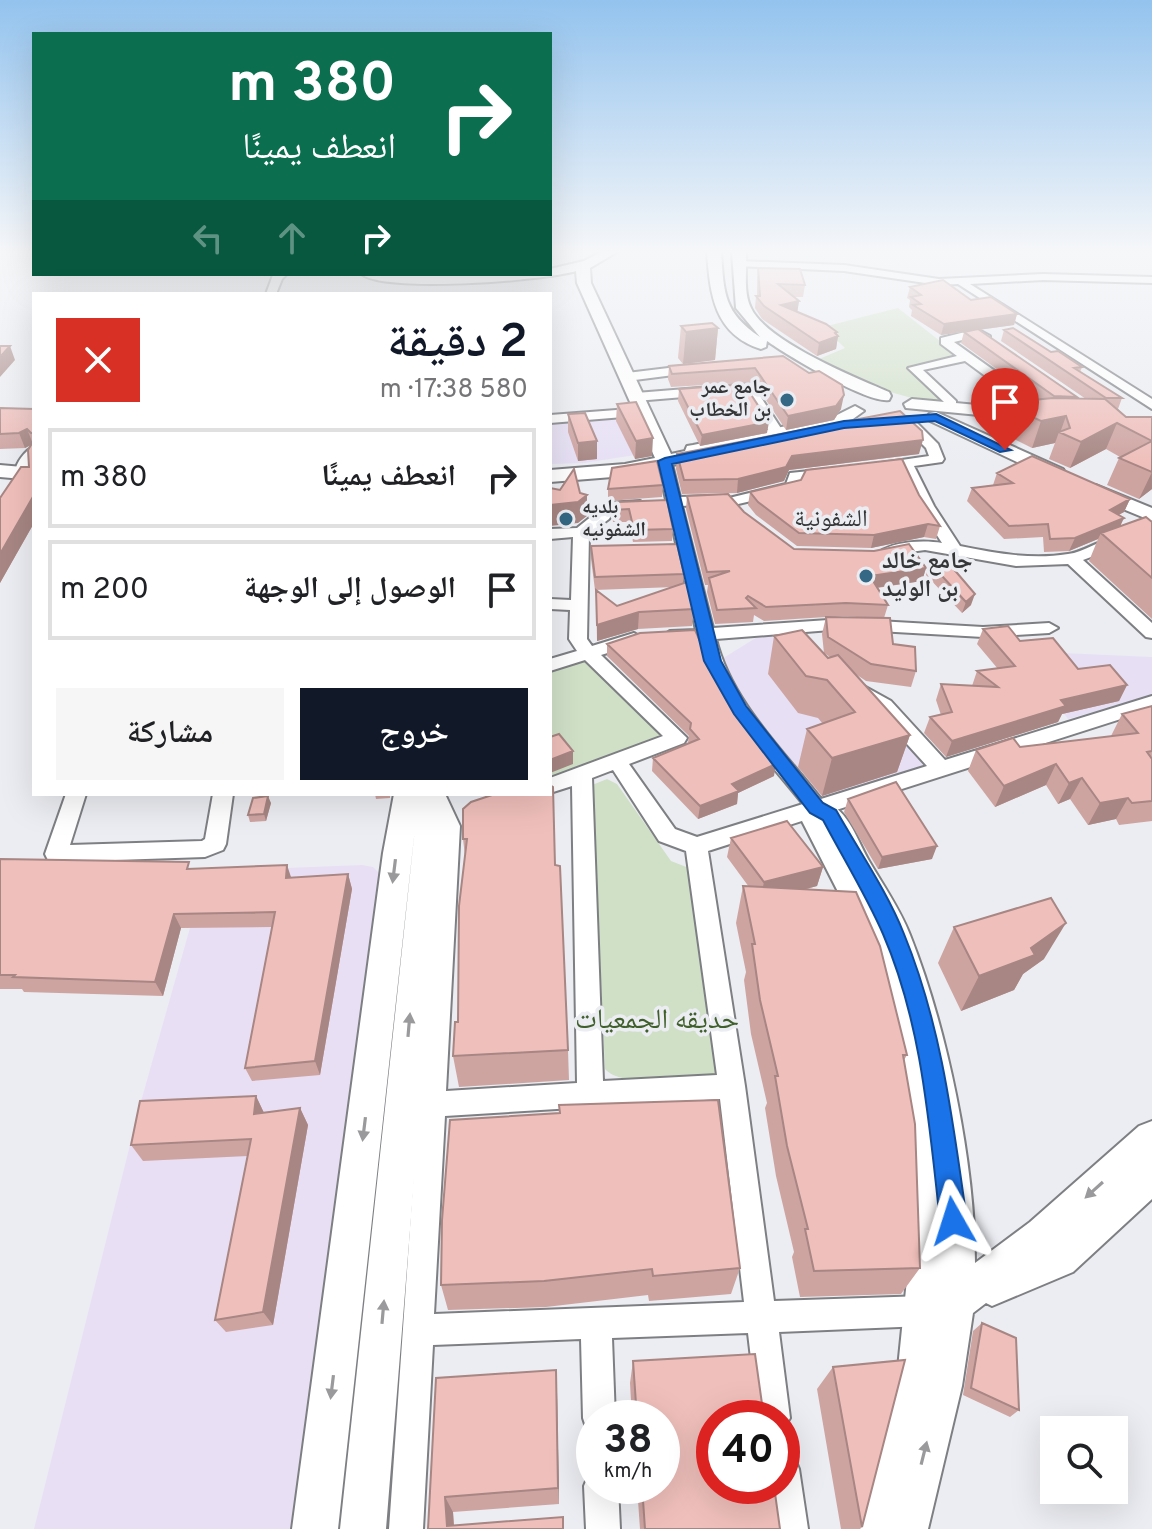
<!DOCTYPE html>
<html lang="ar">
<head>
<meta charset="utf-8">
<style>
  :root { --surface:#fff; --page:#f6f6f6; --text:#202124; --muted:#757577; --line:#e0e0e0; --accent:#111827 }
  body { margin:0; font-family:Overpass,"Noto Naskh Arabic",sans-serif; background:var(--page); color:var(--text); direction:rtl; height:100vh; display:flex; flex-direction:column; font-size:30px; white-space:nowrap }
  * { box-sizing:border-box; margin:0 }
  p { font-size:26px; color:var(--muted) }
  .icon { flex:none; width:44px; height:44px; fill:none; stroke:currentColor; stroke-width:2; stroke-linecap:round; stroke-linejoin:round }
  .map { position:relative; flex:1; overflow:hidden; direction:ltr }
  .sheet { position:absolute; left:32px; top:292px; width:520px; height:504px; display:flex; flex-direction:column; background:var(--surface); border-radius:0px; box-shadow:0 8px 32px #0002; direction:rtl }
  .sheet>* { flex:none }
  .hud { position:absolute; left:32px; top:32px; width:520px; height:244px; border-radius:0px; box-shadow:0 8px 32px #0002; direction:rtl; background:#0b6e4f; color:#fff; overflow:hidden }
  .controls { position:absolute; left:1040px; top:1416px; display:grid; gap:16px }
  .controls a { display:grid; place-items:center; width:88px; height:88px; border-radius:0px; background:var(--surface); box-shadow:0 8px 32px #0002; font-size:40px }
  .speed { position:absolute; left:576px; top:1400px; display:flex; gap:16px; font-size:40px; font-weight:700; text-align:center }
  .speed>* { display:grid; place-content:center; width:104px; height:104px; border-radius:50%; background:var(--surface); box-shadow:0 8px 32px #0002; line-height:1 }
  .speed small { font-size:20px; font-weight:400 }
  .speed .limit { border:12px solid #d22; background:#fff; color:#111 }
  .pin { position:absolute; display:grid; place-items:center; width:68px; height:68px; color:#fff; margin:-82px -34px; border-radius:50% 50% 50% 0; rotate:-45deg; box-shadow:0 0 8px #0007 }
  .pin .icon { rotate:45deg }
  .me { position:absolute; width:88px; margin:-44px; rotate:354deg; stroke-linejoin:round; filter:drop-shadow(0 0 6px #0008) }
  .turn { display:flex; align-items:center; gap:28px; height:168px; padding:0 24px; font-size:36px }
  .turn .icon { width:104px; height:104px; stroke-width:2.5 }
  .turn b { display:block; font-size:56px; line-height:68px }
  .lanes { display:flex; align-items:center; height:76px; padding:0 24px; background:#0003; justify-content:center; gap:40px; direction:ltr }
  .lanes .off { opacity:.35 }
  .round { display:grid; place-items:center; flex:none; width:84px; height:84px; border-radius:0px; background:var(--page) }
  .headline { display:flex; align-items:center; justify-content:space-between; height:136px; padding:0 24px }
  h1 { font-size:48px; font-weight:600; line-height:60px; color:var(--accent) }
  .primary-button { display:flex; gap:16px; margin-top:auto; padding:16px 24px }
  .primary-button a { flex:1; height:92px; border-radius:0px; background:var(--accent); color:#fff; font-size:32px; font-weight:600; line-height:92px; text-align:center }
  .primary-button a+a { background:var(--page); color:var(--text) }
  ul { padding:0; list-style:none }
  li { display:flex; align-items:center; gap:24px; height:100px; margin:0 16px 12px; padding:0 8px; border:4px solid var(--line); border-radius:0px }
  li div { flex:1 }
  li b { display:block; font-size:30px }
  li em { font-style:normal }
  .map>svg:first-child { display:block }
  .industrial { fill:#e9dff4 }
  .education { fill:#e7e0f5 }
  .green { fill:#d0e0c7 }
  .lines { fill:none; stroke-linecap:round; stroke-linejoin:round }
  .street-casing { stroke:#7e7f83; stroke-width:4 }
  .secondary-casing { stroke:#7e7f83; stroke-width:4 }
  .street { fill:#fff; fill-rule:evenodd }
  .secondary { fill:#fff; fill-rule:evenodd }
  .wall { fill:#cea4a1; fill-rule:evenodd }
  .shaded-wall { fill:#a78683 }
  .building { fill:#efbfbb; stroke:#a78683; stroke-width:2 }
  .oneway { fill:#9a9a9c }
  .route { fill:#1a73e8; stroke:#114b97; stroke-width:2 }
  .poi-dot { fill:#346884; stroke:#ecedf2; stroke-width:3 }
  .labels { text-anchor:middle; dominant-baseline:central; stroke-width:7; stroke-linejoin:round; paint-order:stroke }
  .far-poi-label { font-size:20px; font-weight:bold; fill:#353638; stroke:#ecedf2; text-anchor:end }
  .far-quarter-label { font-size:24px; fill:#353638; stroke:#ecedf2 }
  .poi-label { font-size:24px; font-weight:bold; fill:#353638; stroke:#ecedf2; text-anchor:start }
  .near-park-label { font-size:28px; fill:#3f5f2b; stroke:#ecedf2 }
</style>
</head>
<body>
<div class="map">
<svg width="1152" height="1529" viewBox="0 0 1152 1529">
  <rect width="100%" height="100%" fill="#ecedf2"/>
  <path class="industrial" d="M362,865l11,2 7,7 -85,655h-261l106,-424 66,-234z"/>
  <path class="education" d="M644,414l17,37 -77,12 -34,1v-42z
    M759,636h12l103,70 52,60 -104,35 -65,-78 -37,-56v-7z
    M1018,651l134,6v39l-84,23z"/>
  <path class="green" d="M898,308l61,48 -51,12 39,34 -2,3c-45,-8 -87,-21 -126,-46l26,-11 -22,-21z
    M587,659l81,77 -118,44v-108z
    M607,779l10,5 54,77 18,7 29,193 -3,12 -7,5c-26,1 -86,10 -103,-9l-13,-284z"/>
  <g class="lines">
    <defs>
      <path id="street" d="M740,261l104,4 95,14 104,-5 109,3v6l-109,-3 -73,4 182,115v10l-194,-125 -19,1 -95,-14 -108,-5 -1,-2z
        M287,274l-5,5 -6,15h-10l7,-19z
        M977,329l13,7v6l-15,-5 -21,5 100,71v6h-10l-79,-58 -42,9 33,31v10h-10l-2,-9 -36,-34 49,-12 -16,-12v-6z
        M693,365l4,1v6l-70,9 -6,-4 6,-4z
        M748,384l5,1 31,48 -2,3h-10l-28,-44 -108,9 -6,-4 6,-4z
        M643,408l5,1v6l-98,8v-8z
        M901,417h10l27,27 6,15 -2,3 -28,4 20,40 26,40c35,7 71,14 108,8 18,-2 36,-19 55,-15v6l-40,15 69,63v15l-6,-1 -78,-73 -52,2 -91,-16 -45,6 -2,-3c15,-12 46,-13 64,-10l-24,-37 -17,-38 -20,3 -7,-4 7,-4 48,-7 -3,-8 -25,-25z
        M34,447v14l-8,11h-10c-2,-7 10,-23 18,-25z
        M663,452l7,4 10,41 32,-1 7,4 -7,4 -30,2 31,122 130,-9 140,8 66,-4 9,5 -9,5 -66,4 -140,-8 -127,10c15,62 67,111 105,160l106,-33 -50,-55 -24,-20 2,-4 7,-2 29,16 54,59 207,-64v13l-444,142 37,235 29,215 150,-5 11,4 4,11 -4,11 -11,4 -145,6 11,86 -8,13v-13h-24l-10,-85 -136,5 3,80h-21v14l-7,-2 -4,-12 -2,-79 -148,6 -10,184h-34l49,-703 -13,-32h20l15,32 -14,265 131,-8 -5,-297 -22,7v-15l113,-42 -78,-76 -35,11v-12l27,-8 -8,-12 1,-29 -20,-1v-10l21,1 2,-63 -23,2v-10l27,-1 31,-25 32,-2 8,5 -8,5 -27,1 -4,7 -20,15 -2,105 5,7 42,-13 9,6 -3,4 -39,12 86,83 -3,5 -55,21 46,65 22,8 106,-33c-39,-49 -90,-101 -105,-164l-28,3 -9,-6 9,-6 26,-1 -40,-174zM613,770l46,71 27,10 31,224 -114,6 -11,-303zM720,1099l24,203 -310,12 11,-198z
        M829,469l5,1v6l-32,4 -4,10 -64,15 -7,-4 2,-3 57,-14 4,-11z
        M66,794h20l-16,51 132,-4 3,-2 8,-45h20l-7,50 -3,6 -18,7 -149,5 -8,-2 -3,-6z
        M782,1452l12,5 5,12 9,60h-34l-6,-43h14z
        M594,1472v14h24l2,43h-34l-2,-43 5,-12z"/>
      <path id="secondary" d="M601,252h16l-27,16 1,15 80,171 14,-3 2,-5 6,-1 142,-29 20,-10 9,5 -18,13 -126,26 -2,5 -6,1 -87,20 -75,6v-12l75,-6 30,-6 -78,-175 -1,-12c-34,10 -190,22 -215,3h189v-5l34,-8z
        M707,252h14c3,41 2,60 39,85l-24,-29 -4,-56h14c1,18 -3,40 5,56 16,34 104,69 138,84l2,4 -2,4c-21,4 -102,-45 -122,-59l-1,6 -5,2c-47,-15 -51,-55 -54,-97z
        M912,399l120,11 9,5 -9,5 -126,-12 -2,-4z
        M936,412l127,57 2,4 -2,4h-14l-119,-56 -3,-4 3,-4z
        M0,465l34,3v12l-34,-3z
        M1096,485l56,23v13l-63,-26 -3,-4z
        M394,794h51l-59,735h-46l75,-701 -77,701h-46l91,-676z
        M817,798c31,9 37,36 52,63 14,24 31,48 41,74 37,93 65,228 65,328l55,-41 109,-96 13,-5v78l-79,73 -81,34 -6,-3 -13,10 -11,73 -34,143h-75l45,-161 12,-118v-85l-13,-101 -26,-98 -14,-37 -55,-108 5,-20z"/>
    </defs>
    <use href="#street" class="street-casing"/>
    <use href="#secondary" class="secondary-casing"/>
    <use href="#street" class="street"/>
    <use href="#secondary" class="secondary"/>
  </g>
  <path class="wall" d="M758,268l47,17 -2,12h-10l6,4 -2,11 40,20v3l1,1 -2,13 -19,7 -55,-37 -7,-11 1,-12h1v-16z
    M910,287l61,13 46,14 -3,11 -36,5 99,67 -1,1 10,1 -85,-58 3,-11 78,37 -2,5 42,26 -4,11 8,8h26v72l-13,10 -32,-14 12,-27 1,-1 -14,-8 -36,19 -21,-9 6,-16 -23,5 -38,-19 8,-26 36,-4 -77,-56 3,-11 6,-1 -29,4 -30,-19 1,-6 -3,-3 1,-7 -3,-2z
    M681,326l37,2 -3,32 -32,4 -5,-6z
    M783,356l58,53 -7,11 -48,10 -32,-48 -83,5 -3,-8 1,-13z
    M679,389l88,44 -67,13 -22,-45z
    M617,404l35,52 -17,3 -19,-38z
    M0,408l34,1v114l-34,60v-85l29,-31 2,-22 -6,3 -25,1z
    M568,414l29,27v18l-19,2 -10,-29z
    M677,454h242l-130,16 -5,11 -47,12 -55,1 -6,-25z
    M997,473l133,26 -6,13 -6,3 3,11 31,-4v97l-63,-58 9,-22 -29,12 -25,1 -1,-15 -39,2 -37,-38 5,-13 21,-3z
    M663,485l-1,12 -54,4v-12z
    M750,492l169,3 21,31 -4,13 -12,-2 -53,11 -74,-2 -41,-31 -8,-10z
    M687,496l57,16 50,37 132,19 -4,13 -45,7 11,17 -4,13 9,26 23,27 -5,16 -45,-6 -12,-8 56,62 -13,37 -75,24 -24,-29 9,-38 16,-5 -5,-6 -20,-5 -30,-39 6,-38 54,22 2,-1 -6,-4 -2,-19 4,-17 -62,4 -10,-6 -1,7 -38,2 -8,-32 1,-7h-3l-19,-76zM843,616l28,2 -44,-1z
    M617,502l56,27 -1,12 -39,1 -5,-20h-15l-1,-17z
    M591,546l93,28 -1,10 11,25 -2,17 -54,3 -41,12 -1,-51 21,16 57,-19 -79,3 -4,-31z
    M930,563l41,42 -9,8 -36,-38z
    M983,629l37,12 58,28 49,16 -8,16 -57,13 -4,8 -112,35 -22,-24 6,-16 11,-2 -5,-15 5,-16 31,2 5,-15 21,-2 -21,-25z
    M607,644l113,42 54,90 -36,17 -1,11 -39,15 -46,-48 1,-13 36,-15 -1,-1 1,-6 -82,-80z
    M1152,706v115l-33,4 -3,-6 -28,6 -18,-26 -12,5 -12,-19 -51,22 -27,-36 8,-21 44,-3 91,-11 11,-22z
    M375,794h15v4l-14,1z
    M848,799l84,60 -54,10 -34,-57z
    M271,803l-5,18 -16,1 -2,-7z
    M463,809l92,56 13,185 1,30 -110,7 -6,-31 5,-34 7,-166 -2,-17z
    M731,838l92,29 -6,19 -14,4 104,165 -3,5 16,208 -19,26 -101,3 -8,-40 2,-5 -18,-76 -11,-68 2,-5 -16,-69 -7,-54 2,-8 -10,-49 7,-37 6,1 -22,-30z
    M0,859l192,10 99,9 57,-4 4,15 -32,186 -68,6 -7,-13 27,-141 -91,1 -18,68 -139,-4 -2,-3h-22z
    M954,927l90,32 -21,15 -9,16 -53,21 -23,-48z
    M256,1096l8,17 36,-5 8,17 -35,200 -47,7 -11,-12 33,-164 -105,5 -12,-16z
    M442,1220l298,48 -9,26 -82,7 -1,-6 -102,12 -98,3 -7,-25z
    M982,1323l37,87 -9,7 -47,-22 10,-64z
    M633,1361l147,168h-140l-3,-43h25v-68h-30l-2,-35z
    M833,1367l29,160 -2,2h-19l-24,-140z
    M436,1378l121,14 2,112 -106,8 1,13 -26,4z"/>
  <path class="shaded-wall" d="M799,301l-2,13 -18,3 2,-12z
    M1017,314l-3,11 -73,10 3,-11z
    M718,328l-3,32 -32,4 3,-32z
    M837,332l-1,5 2,-1 -2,13 -19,7 2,-13z
    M10,346l5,14 -15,17v-20z
    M844,395l-3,14 -7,11 -48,10 2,-14z
    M1066,416l-6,17 -1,-1 -4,11 -23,5 9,-27z
    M769,422l-2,11 -67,13 2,-11z
    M1117,423l-11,26 -36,19 11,-26z
    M27,429l6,15 -8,4 -6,-15z
    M653,438l-1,18 -17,3 1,-18z
    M923,440l-4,14 -130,16 -5,11 -47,12 1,-14 54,-23z
    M597,441v18l-19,2v-18z
    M1152,472v17l-13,10z
    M34,495v28l-34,60v-29z
    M587,495v21l-9,7 -28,3v-21z
    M1130,499l-6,13 -20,11 6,-13z
    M1124,518l-6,13 -17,2 -3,6 -29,12 6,-13z
    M928,524l-4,13 -53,11 3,-13z
    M926,568l-4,13 -55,8 3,-13z
    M975,594l-4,11 -9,8 4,-11z
    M639,612l-1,17 -41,12v-16z
    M1127,685l-8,16 -57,13 -4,8 -112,35 6,-16 109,-41z
    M910,735l-13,37 -75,24 10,-38z
    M573,751v13l-23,9v-13z
    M776,764l-2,12 -36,17 -1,11 -39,15 2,-13 32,-22z
    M1056,764l-10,21 -51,22 9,-21z
    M1082,778l-12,21 -12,5 11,-21z
    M268,796l3,7 -5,18 -2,-7z
    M1128,798l-12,21 -28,6 12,-22z
    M937,846l-5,13 -54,10 4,-12z
    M287,865l5,15 -6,-2z
    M823,867l-6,19 -57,15 4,-19z
    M348,874l4,15 -32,186 -5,-14z
    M174,914l7,14 -18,68 -8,-14z
    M1066,923l-22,36 -21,15 -9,16 -53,21 18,-35 52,-28z
    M256,1096l8,17 -10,1z
    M300,1108l8,17 -35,200 -10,-13z
    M556,1370l1,22 2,112 -1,-16z
    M445,1497l8,15 1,17 -7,-3z"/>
  <path class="building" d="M758,268l42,1 5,16 -27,-1 21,17 -18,4 45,19 11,8 -2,1 3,3 -19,7 -55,-37 -8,-10h4z
    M943,280l28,20 20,-3 26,17 -73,10 -31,-19 8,-1 -10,-7 10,-2 -11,-8z
    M712,323l6,5 -32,4 -5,-6z
    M1013,328l38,24 7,-1 24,16 -8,1 48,30h-16l-102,-68z
    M978,329l99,68 -23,-1 -90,-64z
    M0,346h10l-10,11z
    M783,356l26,17 10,-2 23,14 2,10 -8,11 -48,10 -33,-48 -83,6 -3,-8z
    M744,384l25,38 -67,13 -23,-46z
    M1053,398l52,1 21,18h26v24l-35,-18 -36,19 -22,-10 11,-4 -4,-12 -25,5 -39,-18z
    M636,402l17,36 -17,3 -19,-37z
    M0,408l34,1v24h-3l-4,-4 -8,4 -19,1z
    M900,411l22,20 1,9 -131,16 -6,11 -48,12 -54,1 -7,-26z
    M585,413l12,28 -19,2 -10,-29z
    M34,440v55l-34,59v-56l21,-31h8l-1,-17z
    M1152,441v31l-33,-14z
    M1032,456l98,43 -20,11 14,8 -49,20 -25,1 -2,-15 -39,2 -37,-38 41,-5 -16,-10z
    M902,459l17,36 21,31 -12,-2 -54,11 -75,-2 -41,-31 -8,-10 51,-12 5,-10z
    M657,461l6,24 -55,4 4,-21z
    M574,469l6,24 7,2 -9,7 -28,3v-17l10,2z
    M728,494l16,18 50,37 80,2 35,-7 17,24 -56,8 18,29 -42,-2 -80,4 -18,-11 -2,2 10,10 -39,2 -8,-32 21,-7 -23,1 -20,-76z
    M667,500l6,29 -39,1 -5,-21 -16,1 -1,-5 5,-3z
    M1146,517l6,5v56l-51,-45z
    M677,544l7,30 -89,3 -4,-31z
    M946,560l29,34 -9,8 -36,-39z
    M687,582l7,27 -55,3 -42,13 -1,-35 21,16z
    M826,617l64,1 3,26 22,3 1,24 -45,-7 -43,-27z
    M1008,626l12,15 33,-3 25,31 32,-4 17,20 -66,15 5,6 -114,35 -22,-24 22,-5 -11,-28 57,3 -21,-16 38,-5 -32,-37z
    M695,630l25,56 35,54 21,24 -44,20 7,7 -39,15 -47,-48 46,-19 -9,-10 1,-6 -84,-79 33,-11z
    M802,630l26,28 10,-3 72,80 -78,23 -25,-29 48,-17 -28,-32 -21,-4 -32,-40z
    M1152,706v45l-5,1 5,7v42l-20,2 -4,-5 -28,5 -18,-25 -13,5 -13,-19 -52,22 -28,-36 37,-12 7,9 118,-14 -16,-19z
    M559,734l14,17 -23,9v-23z
    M896,782l41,64 -55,11 -34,-58z
    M550,785l3,2 2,78 5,1 8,184 -115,6 2,-34h3l1,-116 8,-67h-4v-30l8,-7 24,-8h55z
    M268,796l-4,18 -16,1 5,-17z
    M787,821l36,46 -59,15 -33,-44z
    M0,859l189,3 -2,7 100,-4 -1,13 62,-4 -33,187 -70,7 30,-156 -101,2 -19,68 -142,-5 2,-2h-15z
    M743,886l113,6 24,54 27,109h-4l12,69 5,144 -106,3 -9,-42h3l-21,-83 -12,-70h3l-18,-76 -8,-56h3z
    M1051,898l15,25 -35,25 4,7 -56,21 -25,-49z
    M256,1096l-2,18 46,-6 -37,204 -48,8 36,-181 -120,6 9,-44z
    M718,1100l22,168 -87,8 -1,-7 -108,12 -103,4 1,-65 8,-100 110,-7 -1,-8z
    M982,1323l34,15 3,72 -48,-22z
    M755,1354l9,64h-50v68h60l6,43h-135l-3,-43h20v-68h-25l-4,-57z
    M905,1360l-43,167 -29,-160z
    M556,1370l2,118 -113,9 2,29 116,-9v12h-135l8,-151z"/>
  <defs><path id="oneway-solid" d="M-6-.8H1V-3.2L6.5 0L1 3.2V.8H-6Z" transform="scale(2)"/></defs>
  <g class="oneway">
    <use href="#oneway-solid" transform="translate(394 871) rotate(97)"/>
    <use href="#oneway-solid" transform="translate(409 1025) rotate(-85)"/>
    <use href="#oneway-solid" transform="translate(364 1129) rotate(97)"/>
    <use href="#oneway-solid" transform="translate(1094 1190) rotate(138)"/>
    <use href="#oneway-solid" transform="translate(383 1312) rotate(-85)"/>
    <use href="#oneway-solid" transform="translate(332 1387) rotate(97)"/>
    <use href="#oneway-solid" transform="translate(924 1453) rotate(-76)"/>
  </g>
  <linearGradient id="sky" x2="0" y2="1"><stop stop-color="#93c3ee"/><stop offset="0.54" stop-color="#f6f7f9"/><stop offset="1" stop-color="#f6f7f9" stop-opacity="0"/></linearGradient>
  <rect width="1152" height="466" fill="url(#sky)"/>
  <path class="route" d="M936,414l75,36 -11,2 -65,-31 -91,7 -172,36 49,197 25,45 77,97 13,7c23,41 51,81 68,124 38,93 49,189 63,287l-4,9 -10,4 -9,-4 -4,-9c-11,-97 -18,-197 -57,-287 -17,-39 -40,-76 -60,-114l-13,-7 -76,-99 -30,-53 -46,-200 7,-3 179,-37z"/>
  <g class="poi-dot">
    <circle cx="787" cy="400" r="8"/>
    <circle cx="566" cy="519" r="8"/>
    <circle cx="866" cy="576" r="8"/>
  </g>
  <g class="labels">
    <g class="far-poi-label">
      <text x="771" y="388">جامع عمر<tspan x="771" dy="23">بن الخطاب</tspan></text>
      <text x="582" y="508" text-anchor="start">بلديه<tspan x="582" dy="23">الشفونيه</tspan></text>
    </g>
    <g class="far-quarter-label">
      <text x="831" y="520">الشفونية</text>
    </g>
    <g class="poi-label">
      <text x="882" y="562">جامع خالد<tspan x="882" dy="28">بن الوليد</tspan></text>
    </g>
    <g class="near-park-label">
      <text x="657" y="1021">حديقه الجمعيات</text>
    </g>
  </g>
</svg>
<div class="controls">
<a><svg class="icon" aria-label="search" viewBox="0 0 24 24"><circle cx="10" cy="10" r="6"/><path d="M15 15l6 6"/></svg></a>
</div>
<div class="speed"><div>38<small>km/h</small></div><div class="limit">40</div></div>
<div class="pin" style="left:1005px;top:450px;background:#d93025"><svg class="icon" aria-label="arrive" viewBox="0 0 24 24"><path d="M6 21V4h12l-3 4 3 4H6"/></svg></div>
<svg class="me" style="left:953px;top:1221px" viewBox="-20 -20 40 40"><path d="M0-17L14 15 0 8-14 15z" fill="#1a73e8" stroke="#fff" stroke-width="4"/></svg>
<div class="hud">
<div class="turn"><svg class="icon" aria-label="right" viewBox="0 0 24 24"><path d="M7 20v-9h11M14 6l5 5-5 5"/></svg><div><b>380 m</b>انعطف يمينًا</div></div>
<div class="lanes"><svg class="icon off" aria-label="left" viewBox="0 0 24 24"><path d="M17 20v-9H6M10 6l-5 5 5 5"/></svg><svg class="icon off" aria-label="ahead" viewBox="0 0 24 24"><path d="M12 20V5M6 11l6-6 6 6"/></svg><svg class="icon" aria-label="right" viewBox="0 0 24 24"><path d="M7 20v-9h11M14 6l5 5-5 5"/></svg></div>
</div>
<section class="sheet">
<div class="headline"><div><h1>2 دقيقة</h1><p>580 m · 17:38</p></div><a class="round" style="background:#d93025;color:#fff"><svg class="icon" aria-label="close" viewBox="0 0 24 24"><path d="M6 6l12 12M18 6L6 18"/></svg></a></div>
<ul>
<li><svg class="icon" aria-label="right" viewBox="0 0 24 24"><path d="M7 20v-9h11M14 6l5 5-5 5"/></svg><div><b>انعطف يمينًا</b></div><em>380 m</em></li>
<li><svg class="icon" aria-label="arrive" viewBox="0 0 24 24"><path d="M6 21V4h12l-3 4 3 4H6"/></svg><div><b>الوصول إلى الوجهة</b></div><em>200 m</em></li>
</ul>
<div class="primary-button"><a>خروج</a><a>مشاركة</a></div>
</section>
</div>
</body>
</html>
